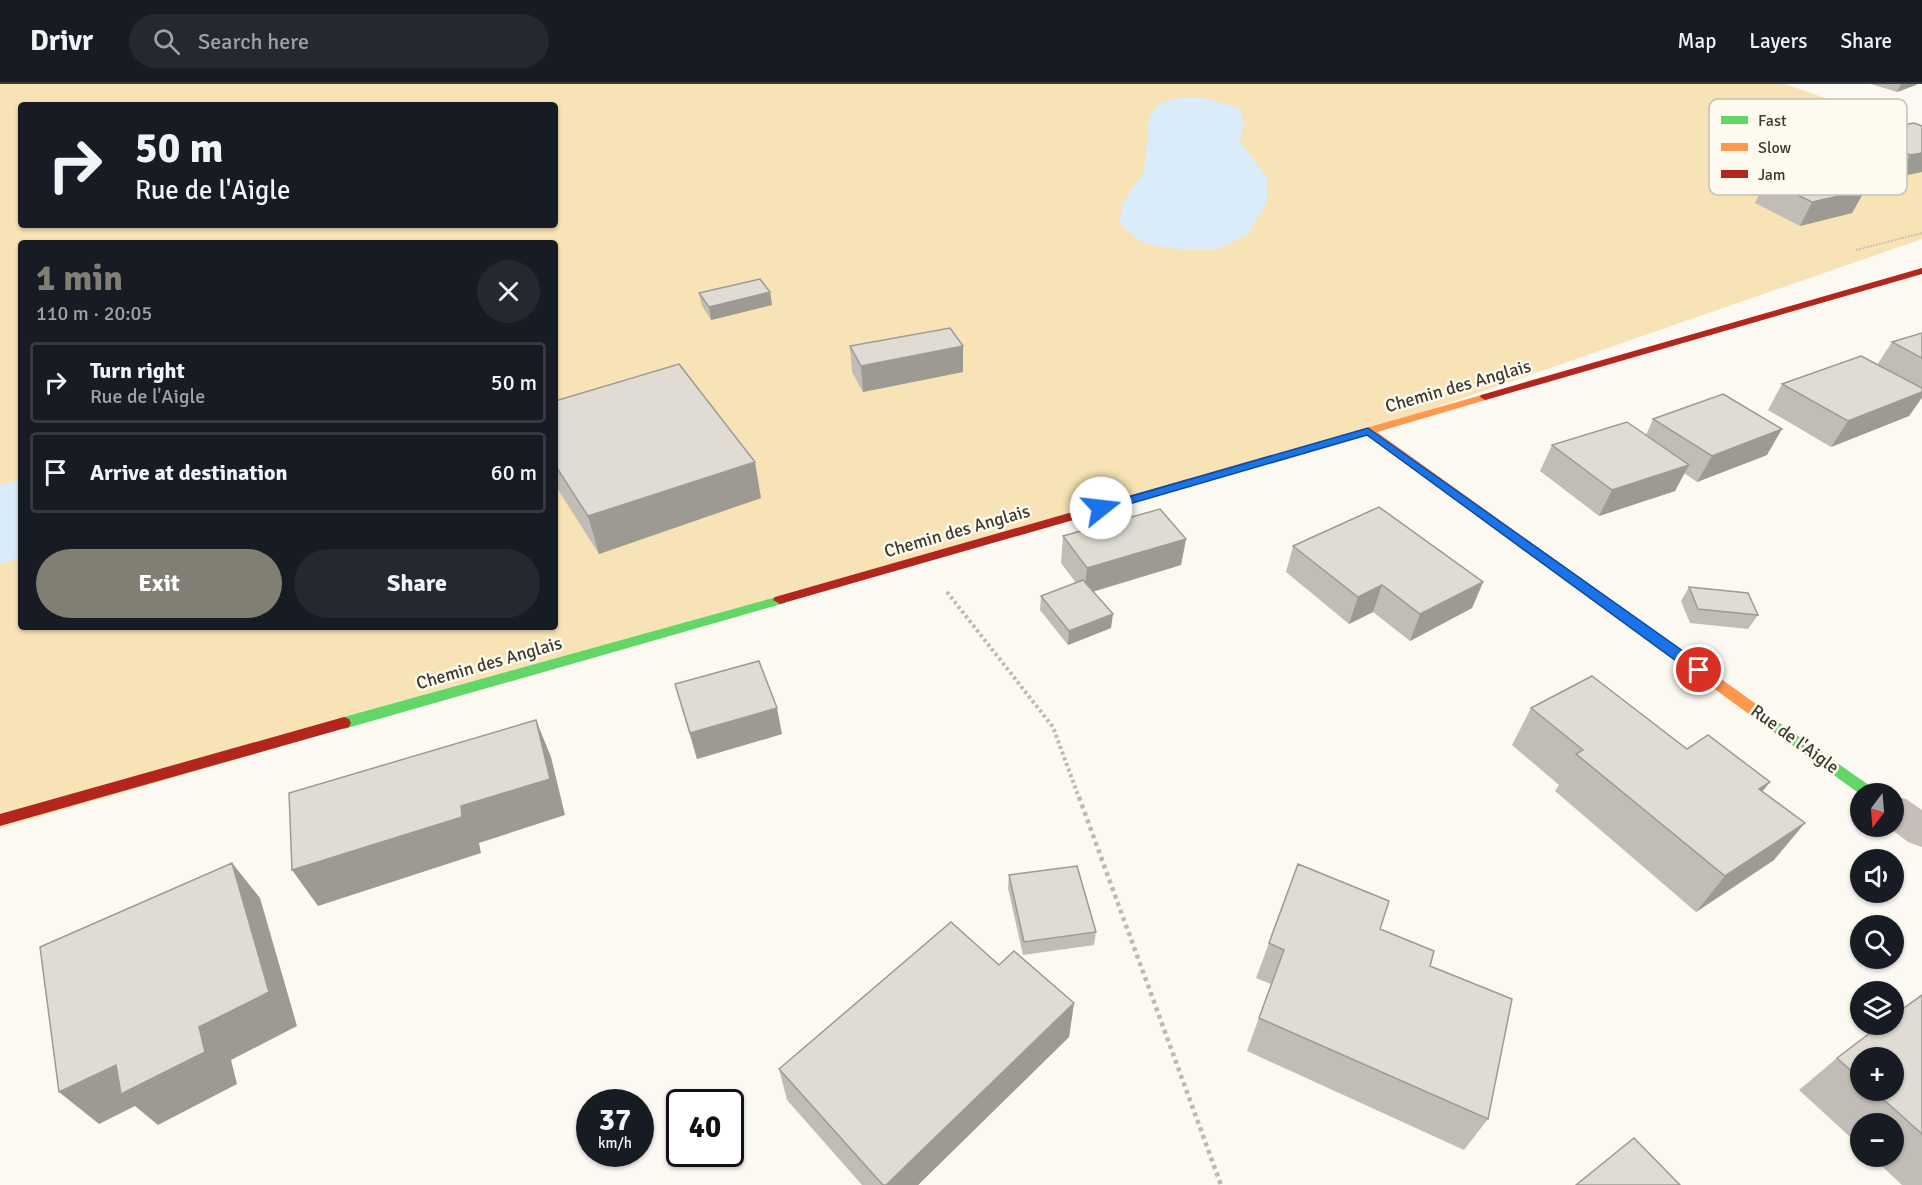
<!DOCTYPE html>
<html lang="en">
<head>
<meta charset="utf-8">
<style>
  :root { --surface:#171b24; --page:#242831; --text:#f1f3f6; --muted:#9ea1a6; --line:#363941; --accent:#817e74 }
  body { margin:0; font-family:Signika,sans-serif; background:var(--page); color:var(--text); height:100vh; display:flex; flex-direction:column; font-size:22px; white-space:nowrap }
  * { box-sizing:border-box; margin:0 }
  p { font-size:20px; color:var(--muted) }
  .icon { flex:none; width:33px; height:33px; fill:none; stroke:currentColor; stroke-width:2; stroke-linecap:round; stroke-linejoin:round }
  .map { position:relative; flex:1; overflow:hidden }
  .details { position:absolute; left:18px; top:156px; width:540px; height:390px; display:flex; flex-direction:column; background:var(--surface); border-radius:6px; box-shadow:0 2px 4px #0004 }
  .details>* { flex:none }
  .hud { position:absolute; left:18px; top:18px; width:540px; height:126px; border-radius:6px; box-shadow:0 2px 4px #0004; background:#171b24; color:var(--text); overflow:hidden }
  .needle { width:39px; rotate:196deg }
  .buttons { position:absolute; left:1850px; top:699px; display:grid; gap:12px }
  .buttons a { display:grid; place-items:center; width:54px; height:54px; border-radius:50%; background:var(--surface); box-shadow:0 2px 4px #0004; font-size:30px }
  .speed { position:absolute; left:576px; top:1005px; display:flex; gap:12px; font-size:30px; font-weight:700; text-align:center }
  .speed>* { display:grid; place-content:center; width:78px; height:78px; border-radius:50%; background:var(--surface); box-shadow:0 2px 4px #0004; line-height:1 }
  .speed small { font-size:15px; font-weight:400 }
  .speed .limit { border:3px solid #111; border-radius:9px; background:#fff; color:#111 }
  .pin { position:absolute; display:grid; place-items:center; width:51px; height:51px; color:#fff; margin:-26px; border:3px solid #fff; border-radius:50%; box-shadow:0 2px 6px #0007 }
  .me { position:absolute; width:66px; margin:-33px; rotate:74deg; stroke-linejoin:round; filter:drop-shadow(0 0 4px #0008) }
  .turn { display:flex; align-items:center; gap:21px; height:126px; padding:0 18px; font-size:27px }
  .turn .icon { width:78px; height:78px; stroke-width:2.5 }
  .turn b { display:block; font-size:42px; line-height:51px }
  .round { display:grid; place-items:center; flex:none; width:63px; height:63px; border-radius:32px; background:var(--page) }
  .headline { display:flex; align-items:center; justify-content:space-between; height:102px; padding:0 18px }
  h1 { font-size:36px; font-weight:700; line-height:45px; color:var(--accent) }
  .primary-button { display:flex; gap:12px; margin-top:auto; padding:12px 18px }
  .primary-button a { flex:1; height:69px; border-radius:36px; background:var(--accent); color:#fff; font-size:24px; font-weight:700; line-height:69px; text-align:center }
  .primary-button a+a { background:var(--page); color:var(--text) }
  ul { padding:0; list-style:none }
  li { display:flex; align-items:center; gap:18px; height:81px; margin:0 12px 9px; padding:0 6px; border:3px solid var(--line); border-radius:6px }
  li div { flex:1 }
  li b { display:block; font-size:22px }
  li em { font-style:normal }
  header { display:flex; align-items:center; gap:36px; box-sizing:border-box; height:84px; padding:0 30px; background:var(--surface); border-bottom:2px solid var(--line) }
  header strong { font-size:28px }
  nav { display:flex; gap:33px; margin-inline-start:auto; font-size:21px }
  .search { width:420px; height:54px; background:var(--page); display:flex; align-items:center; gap:15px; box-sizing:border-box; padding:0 21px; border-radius:33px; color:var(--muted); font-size:22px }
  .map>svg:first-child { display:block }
  .green { fill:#f7e3b5; fill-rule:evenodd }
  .water { fill:#daebf9 }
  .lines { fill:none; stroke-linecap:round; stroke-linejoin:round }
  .path-far2 { stroke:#c0b8b3; stroke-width:2; stroke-dasharray:1.5 1.5; stroke-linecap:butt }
  .path-far1 { stroke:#c0b8b3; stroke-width:4; stroke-dasharray:3 3; stroke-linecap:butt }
  .path { stroke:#c0b8b3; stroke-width:4.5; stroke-dasharray:4 4; stroke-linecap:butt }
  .street { fill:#c8beb8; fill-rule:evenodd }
  .fast { fill:#63d668; fill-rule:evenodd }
  .slow { fill:#ff974d; fill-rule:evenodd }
  .jam { fill:#b3261e; fill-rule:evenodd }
  .wall { fill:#c1bdb6; fill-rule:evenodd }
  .shaded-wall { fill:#9d9a94 }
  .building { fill:#e0dcd4; stroke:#9d9a94; stroke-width:1.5 }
  .route { fill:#1a73e8; stroke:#114b97; stroke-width:1.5 }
  .labels { text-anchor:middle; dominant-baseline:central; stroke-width:5; stroke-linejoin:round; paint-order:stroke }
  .street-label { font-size:18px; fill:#3f3b30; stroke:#fffaef }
  .key { fill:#fffaef; stroke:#c5c1b6; stroke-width:1.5 }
  .key-label { font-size:16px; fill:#3f3b30 }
</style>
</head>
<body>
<header>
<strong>Drivr</strong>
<div class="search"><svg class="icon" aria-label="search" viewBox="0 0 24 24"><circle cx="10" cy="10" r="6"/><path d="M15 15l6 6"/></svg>Search here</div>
<nav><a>Map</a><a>Layers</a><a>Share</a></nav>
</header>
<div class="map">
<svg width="1922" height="1101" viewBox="0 0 1922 1101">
  <rect width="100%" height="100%" fill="#fcf9f2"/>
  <path class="green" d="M0,0h1785l137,48v107l-554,192 -1368,397zM21,21h534v120h-534zM21,159h534v384h-534z"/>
  <path class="water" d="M1177,14h29l34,11 4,14 -4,19 27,35v25l-19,32 -32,16h-35l-38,-7 -24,-20 4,-21 21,-30 5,-55 10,-13z
    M21,396v77l-21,7v-79z"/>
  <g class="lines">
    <path class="path-far2" d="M1856,166l66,-17"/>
    <path class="path-far1" d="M947,508l106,135 26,71"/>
    <path class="path" d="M1079,713l142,388"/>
    <path class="street" d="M1893,711l13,4 16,11v37l-14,-5 -21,-16h6z"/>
    <path class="fast" d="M780,512l7,4 -2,3 -441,126 -5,-2 -2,-4 2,-4 5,-2z
      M1758,624l118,82 2,4h-18l-107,-77 -2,-4 2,-4z"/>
    <path class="slow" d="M1485,310l5,3 -1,2 -112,33 386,277 2,4 -2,4h-10l-387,-282 -174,51 -4,1 -6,-4 2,-3z"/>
    <path class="jam" d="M1922,184v6l-433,125 -4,1 -5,-3 1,-2z
      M1188,395l4,1 2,3 -2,3 -412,118 -7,-4 2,-3z
      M344,633l5,2 2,4 -2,4 -349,99v-12z"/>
  </g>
  <path class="wall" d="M1871,0h46l-1,1 -19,7z
    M1922,42v46l-25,5 -50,-23 12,-22z
    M1766,96l99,10 -13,23 -52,13 -45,-23z
    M770,208l2,13 -61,15 -9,-14 -3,-13z
    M1922,249v65l-13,18 -78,31 -63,-37 14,-26 95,-19 15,-23z
    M850,262h113v26l-100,20 -11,-20z
    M555,317l206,97 -162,56 -44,-69z
    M1653,335l114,36 -70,27 -13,-9 -9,18 -76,25 -59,-45 12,-26 94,-10z
    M1063,452l123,3 -5,26 -88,27 18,36 -43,17 -28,-35 1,-14 35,-13 -15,-20z
    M1293,462l190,36 -11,26 -62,33 -37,-29 -24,12 -63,-52z
    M1689,503l69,28 -10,14 -58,-6 -9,-22z
    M675,600l107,50 -85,25 -15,-49z
    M1531,624l156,41 83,33 -8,9 12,69 -78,52 -141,-121 4,-6 -47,-40z
    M1009,791l87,57 -2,13 -71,10 -15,-67z
    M1380,845l50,37 58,153 -24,31 -217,-99 24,-67 -15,-6 13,-35z
    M999,881l75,38 -5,34 -151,148h-56l-75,-85 -8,-31z
    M1922,911v190h-20l-31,-29h22v-32h-33v22l-61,-56 38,-32zM1860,974l33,32h-33z"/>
  <path class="shaded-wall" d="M1901,0h16l-1,1 -19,7z
    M1922,69v19l-25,5 13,-22z
    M1865,106l-13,23 -52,13 12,-24z
    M770,208l2,13 -61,15 -2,-13z
    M963,262v26l-100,20 -2,-26z
    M1922,308v5l-13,19 -78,31 17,-26z
    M1782,345l-15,26 -70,27 15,-26z
    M755,378l6,36 -162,56 -11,-38z
    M1689,381l-14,26 -76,25 13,-26z
    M1186,455l-5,26 -97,29 3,-26z
    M1483,498l-11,26 -62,33 10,-27z
    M1382,501l-9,27 -24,12 9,-27z
    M1113,530l-2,14 -43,17 1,-14z
    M777,624l5,26 -85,25 -7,-26z
    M536,636l15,37 14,58 -86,28 2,10 -163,53 -26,-36 169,-64z
    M1770,698l-29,36 18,-29z
    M1805,739l-31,37 -78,52 29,-36z
    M232,779l28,35 37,128 -66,34 6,24 -79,41 -23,-19 -36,18 -40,-32 140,-65z
    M1074,919l-5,34 -151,148h-32z"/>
  <path class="building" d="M1914,39l8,3v27l-12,2 -51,-23z
    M1818,85l47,21 -53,12 -46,-22z
    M760,195l10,13 -61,15 -10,-14z
    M950,244l13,18 -102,20 -11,-20z
    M1922,249v25l-30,-16z
    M1861,272l61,32v4l-74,29 -66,-37z
    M679,280l76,98 -167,54 -33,-51v-64z
    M1723,310l59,35 -70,27 -59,-37z
    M1627,338l62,43 -77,25 -60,-45z
    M1379,423l104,75 -63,32 -38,-29 -24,12 -65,-51z
    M1160,425l26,30 -99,29 -24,-32z
    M1083,496l30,34 -44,17 -28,-35z
    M1689,503l59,6 10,22 -60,-6z
    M759,577l18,47 -87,25 -15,-49z
    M1592,592l95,73 21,-14 62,47 -11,7 46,34 -80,53 -149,-122 7,-4 -52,-42z
    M536,636l14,59 -89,27 1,11 -170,53 -3,-77z
    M232,779l37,129 -70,35 6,25 -84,42 -5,-29 -57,27 -19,-145z
    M1298,780l91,37 -9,28 54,22 -4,15 82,33 -24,120 -229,-101 25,-68 -15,-7z
    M1077,782l19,66 -72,10 -15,-67z
    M951,838l48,43 15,-14 60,52 -188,182h-3l-104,-116z
    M1922,911v139l-49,-44h20v-32h-33v21l-23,-21 45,-34h11v-8z
    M1634,1054l46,47h-104z"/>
  <path class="route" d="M1368,344l336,238 2,4 -2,4h-10l-327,-239 -262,76h-8l-2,-3 2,-2z"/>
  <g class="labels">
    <g class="street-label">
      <text transform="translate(1458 302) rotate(-16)">Chemin des Anglais</text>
      <text transform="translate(957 447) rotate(-16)">Chemin des Anglais</text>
      <text transform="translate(489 579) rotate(-16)">Chemin des Anglais</text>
      <text transform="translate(1795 655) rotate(36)">Rue de l'Aigle</text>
    </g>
  </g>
  <rect x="1709" y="15" width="198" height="96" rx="9" class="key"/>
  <rect x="1721" y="32" width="27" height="8" fill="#63d668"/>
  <rect x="1721" y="59" width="27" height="8" fill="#ff974d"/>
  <rect x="1721" y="86" width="27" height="8" fill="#b3261e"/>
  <g class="key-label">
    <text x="1758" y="42">Fast</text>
    <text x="1758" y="69">Slow</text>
    <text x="1758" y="96">Jam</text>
  </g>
</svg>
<div class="buttons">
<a><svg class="needle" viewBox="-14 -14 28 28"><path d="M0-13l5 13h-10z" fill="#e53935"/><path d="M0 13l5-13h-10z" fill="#9ea1a6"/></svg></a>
<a><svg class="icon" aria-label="sound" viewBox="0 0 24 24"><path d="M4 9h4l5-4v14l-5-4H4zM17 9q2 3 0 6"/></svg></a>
<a><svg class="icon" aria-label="search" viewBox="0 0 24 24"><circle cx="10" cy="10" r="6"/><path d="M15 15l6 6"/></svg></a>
<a><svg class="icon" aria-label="layers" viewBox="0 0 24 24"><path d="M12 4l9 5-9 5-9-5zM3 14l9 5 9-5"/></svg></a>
<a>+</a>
<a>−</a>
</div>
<div class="speed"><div>37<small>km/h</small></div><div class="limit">40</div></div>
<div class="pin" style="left:1699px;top:586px;background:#d93025"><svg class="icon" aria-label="arrive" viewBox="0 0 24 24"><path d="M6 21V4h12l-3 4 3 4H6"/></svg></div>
<svg class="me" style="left:1101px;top:424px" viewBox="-20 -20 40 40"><circle r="19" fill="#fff"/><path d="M0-13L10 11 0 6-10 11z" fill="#1a73e8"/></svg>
<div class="hud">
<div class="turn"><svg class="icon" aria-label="right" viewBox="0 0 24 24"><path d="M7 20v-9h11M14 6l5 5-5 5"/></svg><div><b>50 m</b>Rue de l'Aigle</div></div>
</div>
<section class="details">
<div class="headline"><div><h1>1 min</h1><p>110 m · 20:05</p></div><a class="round"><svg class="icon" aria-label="close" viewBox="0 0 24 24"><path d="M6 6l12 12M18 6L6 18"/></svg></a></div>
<ul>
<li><svg class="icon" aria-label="right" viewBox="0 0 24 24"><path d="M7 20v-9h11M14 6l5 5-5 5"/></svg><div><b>Turn right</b><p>Rue de l'Aigle</p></div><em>50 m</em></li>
<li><svg class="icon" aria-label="arrive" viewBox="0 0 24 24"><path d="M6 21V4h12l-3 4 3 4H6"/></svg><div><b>Arrive at destination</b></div><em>60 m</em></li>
</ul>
<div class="primary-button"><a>Exit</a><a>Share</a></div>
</section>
</div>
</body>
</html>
